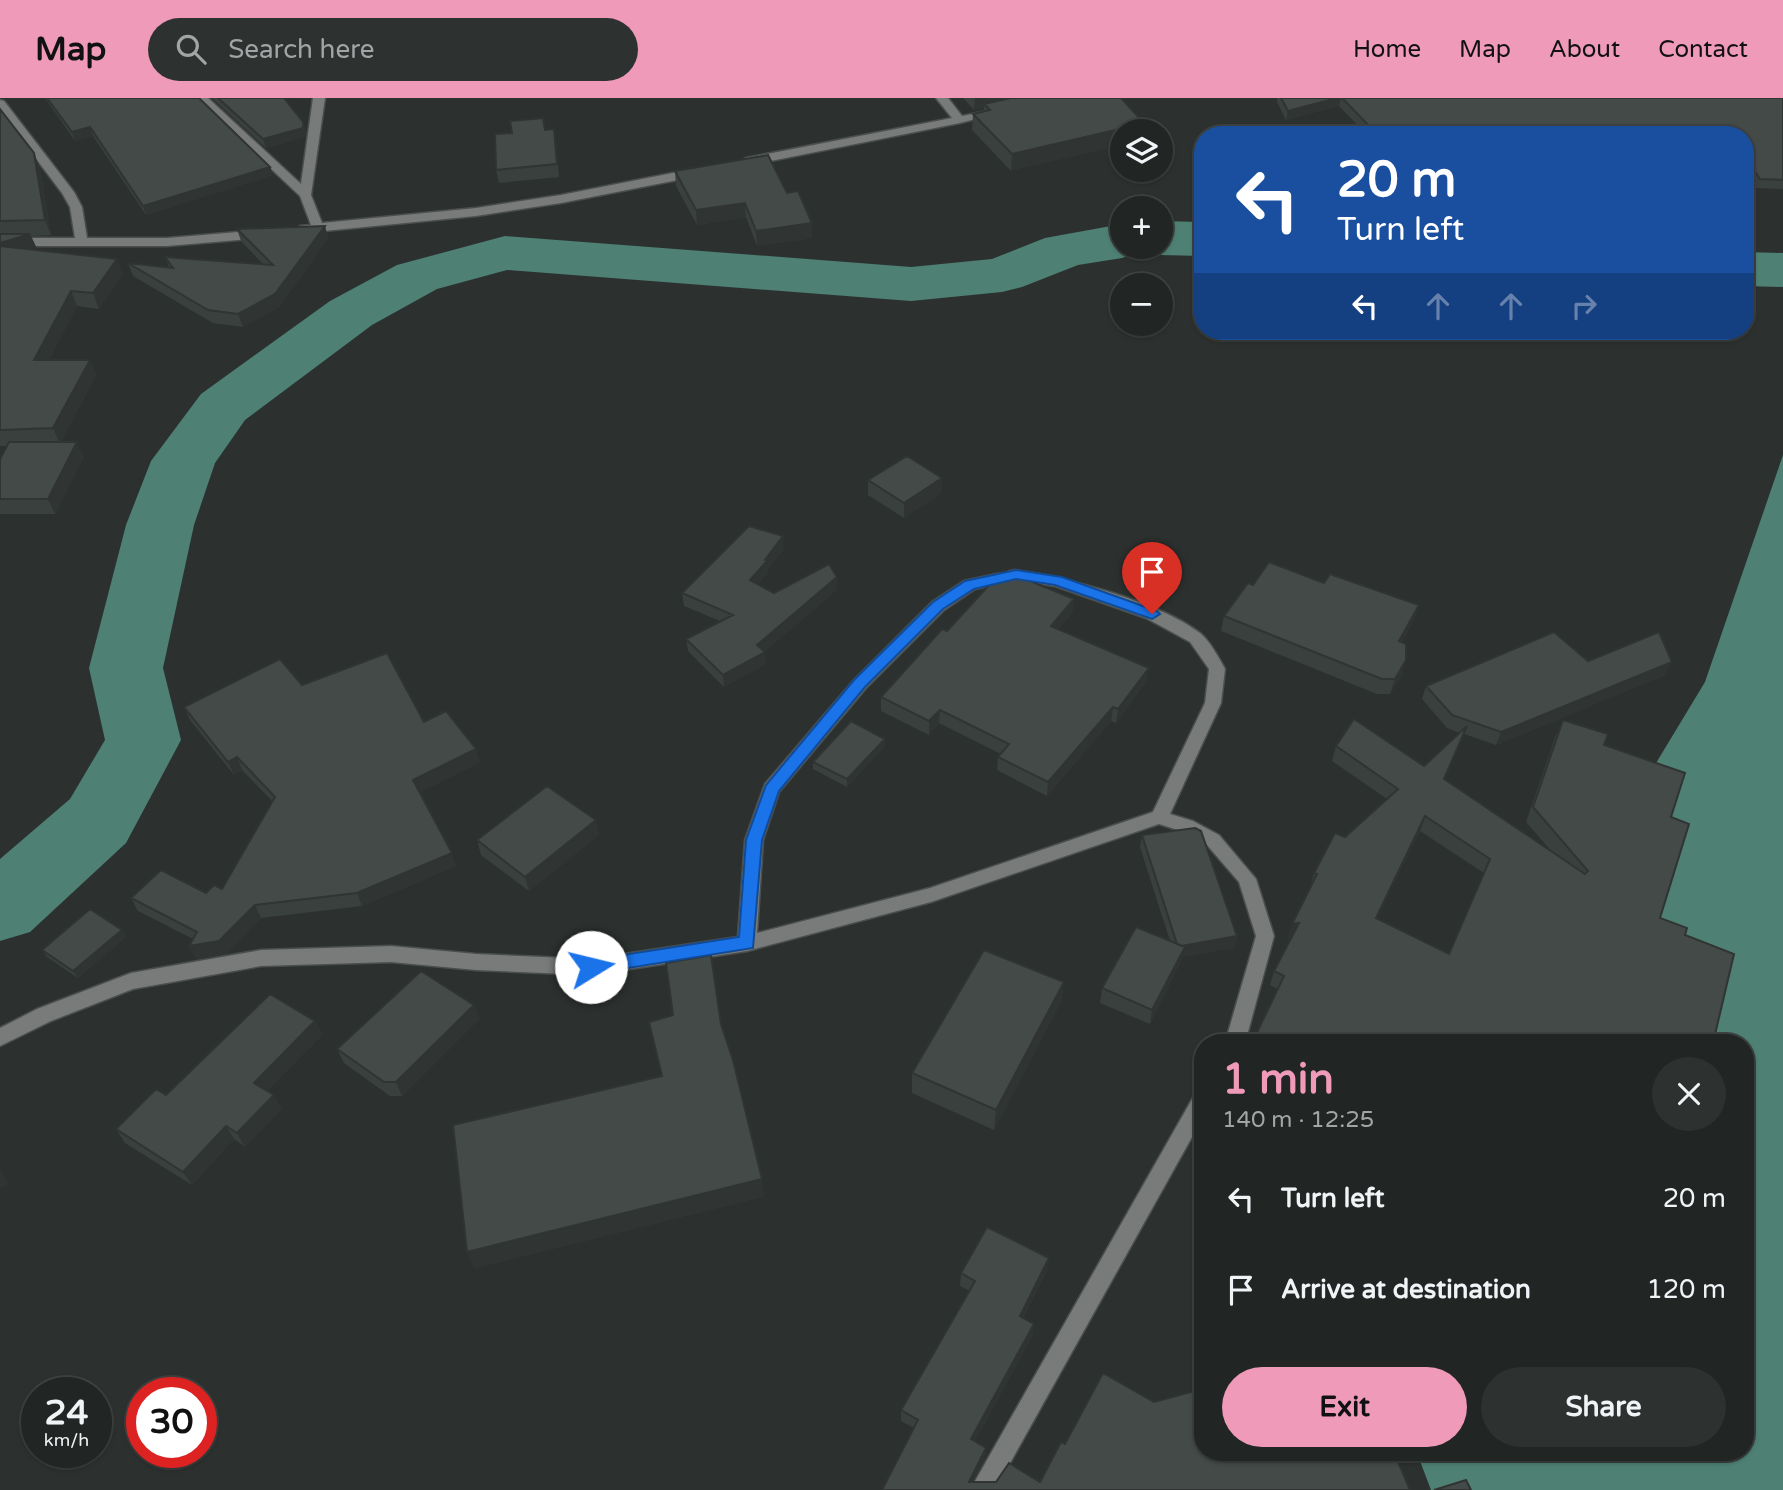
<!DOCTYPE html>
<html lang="en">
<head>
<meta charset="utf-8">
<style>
  :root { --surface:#212523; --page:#2d3130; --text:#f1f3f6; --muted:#a2a5a6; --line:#3e4241; --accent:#ef9ab8 }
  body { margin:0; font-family:"Varela Round",sans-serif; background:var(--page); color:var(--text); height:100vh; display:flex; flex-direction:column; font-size:26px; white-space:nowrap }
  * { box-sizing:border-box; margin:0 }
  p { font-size:23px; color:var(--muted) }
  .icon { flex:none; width:38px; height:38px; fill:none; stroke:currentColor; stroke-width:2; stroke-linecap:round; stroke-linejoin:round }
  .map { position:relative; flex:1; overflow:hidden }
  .panel { position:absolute; left:1194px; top:936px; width:560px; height:427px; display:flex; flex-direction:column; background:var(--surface); border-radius:28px; box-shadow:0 2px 5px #0004,0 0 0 2px var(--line) }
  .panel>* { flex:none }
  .banner { position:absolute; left:1194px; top:28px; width:560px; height:214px; border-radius:28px; box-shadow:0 2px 5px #0004,0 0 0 2px var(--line); background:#1a4fa0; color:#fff; overflow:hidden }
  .fabs { position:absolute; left:1110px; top:21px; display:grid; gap:14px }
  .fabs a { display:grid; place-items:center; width:63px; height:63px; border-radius:50%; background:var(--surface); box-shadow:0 2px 5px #0004,0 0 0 2px var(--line); font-size:35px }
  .speed { position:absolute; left:21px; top:1279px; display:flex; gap:14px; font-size:35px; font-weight:700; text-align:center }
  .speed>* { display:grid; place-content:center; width:91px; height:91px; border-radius:50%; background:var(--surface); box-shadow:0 2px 5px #0004,0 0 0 2px var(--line); line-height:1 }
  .speed small { font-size:18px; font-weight:400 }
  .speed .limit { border:10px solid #d22; background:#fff; color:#111 }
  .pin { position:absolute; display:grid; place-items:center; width:60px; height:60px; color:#fff; margin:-72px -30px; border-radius:50% 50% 50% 0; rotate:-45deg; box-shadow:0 0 7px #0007 }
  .pin .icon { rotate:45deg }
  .me { position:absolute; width:77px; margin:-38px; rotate:81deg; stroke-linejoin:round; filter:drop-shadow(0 0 5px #0008) }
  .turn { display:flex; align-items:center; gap:24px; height:147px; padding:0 28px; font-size:32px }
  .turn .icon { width:91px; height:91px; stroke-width:2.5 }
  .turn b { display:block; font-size:49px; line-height:60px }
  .lanes { display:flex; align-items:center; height:66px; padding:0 28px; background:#0003; justify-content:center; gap:35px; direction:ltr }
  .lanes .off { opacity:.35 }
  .round { display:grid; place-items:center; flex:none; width:74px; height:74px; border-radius:37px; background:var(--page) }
  .head { display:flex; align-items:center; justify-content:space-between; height:119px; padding:0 28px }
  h1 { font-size:42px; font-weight:700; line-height:52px; color:var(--accent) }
  .primary-button { display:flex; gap:14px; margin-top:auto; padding:14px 28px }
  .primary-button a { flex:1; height:80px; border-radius:42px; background:var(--accent); color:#111; font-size:28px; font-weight:700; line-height:80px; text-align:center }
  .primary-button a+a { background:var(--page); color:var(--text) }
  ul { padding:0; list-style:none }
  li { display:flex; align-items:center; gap:21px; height:91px; padding:0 28px }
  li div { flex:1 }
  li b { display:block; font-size:26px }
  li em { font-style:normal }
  header { display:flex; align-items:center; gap:42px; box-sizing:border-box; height:98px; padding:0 35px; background:var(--accent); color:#111 }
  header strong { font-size:33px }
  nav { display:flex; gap:38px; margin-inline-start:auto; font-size:24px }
  .search { width:490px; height:63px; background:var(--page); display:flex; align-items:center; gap:18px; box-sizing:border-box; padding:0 24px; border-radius:38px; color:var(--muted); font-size:26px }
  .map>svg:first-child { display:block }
  .water { fill:#4e8074 }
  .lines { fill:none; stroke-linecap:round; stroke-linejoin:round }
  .river { fill:#4e8074; fill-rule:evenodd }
  .minor-casing { stroke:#4a4f4d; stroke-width:3 }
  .minor { fill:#787b7a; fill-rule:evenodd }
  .wall { fill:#3a403e; fill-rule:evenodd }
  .shaded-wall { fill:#303432 }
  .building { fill:#444a48; stroke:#303432; stroke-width:2; fill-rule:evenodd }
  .route { fill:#1a73e8; stroke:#114b97; stroke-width:2 }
</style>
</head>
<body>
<header>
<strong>Map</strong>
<div class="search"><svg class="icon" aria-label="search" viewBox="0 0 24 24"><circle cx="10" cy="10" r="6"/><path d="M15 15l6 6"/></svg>Search here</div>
<nav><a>Home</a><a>Map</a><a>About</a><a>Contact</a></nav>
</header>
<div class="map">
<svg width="1783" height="1392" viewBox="0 0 1783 1392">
  <rect width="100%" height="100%" fill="#2c312f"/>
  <path class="water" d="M1783,357v1035h-352l-14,-37 328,-1v-409h-258l218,-361z"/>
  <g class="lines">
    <path class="river" d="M1160,123l42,1v34l-42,-1 -17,-4 -21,7 -44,7 -56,22 -20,5 -91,9 -404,-31 -70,19 -65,36 -127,95 -30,43 -21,62 -31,143 18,72 -55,103 -96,89 -30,9v-82l70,-60 35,-59 -16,-72 37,-143 25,-64 50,-67 129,-93 67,-36 108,-29 406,31 81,-8 53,-21 77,-14v23h38z
      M1745,154l38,1v34l-38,-1z"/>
    <defs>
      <path id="minor" d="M196,0h12l93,86 12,-86h12l-14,97 11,28 154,-15 85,-13 137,-27 6,4 -6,4 -137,27 -85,13 -172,17 -6,-4 2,-3 11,-1 -11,-29z
        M936,0h12l14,18 31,-6 6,3 -39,10 -214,43 -6,-4 6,-4 206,-40z
        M0,2l4,1 70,91 8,15 5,31h80l95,-8 6,4 -6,4 -95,8h-167v-8h75l-5,-31 -8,-14 -62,-82z
        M1015,472c50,7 145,32 185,63 10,8 19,25 25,36l-4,34 -51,111 23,7 26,14 37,44 18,57 -29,107h-20l31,-107 -17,-54 -32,-37 -26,-14 -22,-7 -228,78 -184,49 -156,24 -115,-5 -85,-8 -130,4 -128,23 -82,32 -51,25v-18l37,-19 94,-36 130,-23 130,-4 85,8 115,5 147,-22 7,-97 20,-56 89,-104 78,-78 32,-21zM1015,482l40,6 91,32 44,24 19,27 -4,34 -52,109 -223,76 -173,45 6,-93 16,-48 87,-104 78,-78 31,-21z
        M1202,993v28l-207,371h-25l225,-396z"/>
    </defs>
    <use href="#minor" class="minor-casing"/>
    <use href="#minor" class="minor"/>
  </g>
  <path class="wall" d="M45,0h154l71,69 3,8 -127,40 -53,-79 -18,5z
    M212,0h72l19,24 3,9 -1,6 -39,11z
    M963,0h158l21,23 -1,10h-19l-111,40 -39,-41 1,-16 11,-3v-3l-10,2z
    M1277,0h506v91l-27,-1 -11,-18v-35h-378l-28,-29 -53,14 -9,-18z
    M0,11l40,59 11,67 -20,1 6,13 -4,1 90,24 -24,35 -22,-3 -28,54h41l6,15 -35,67 23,15 -29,57h-55v-55l8,-13h-8z
    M545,32l11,12 3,35 -60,6 -3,-13z
    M675,73l112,22 25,45 -55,8 -11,-29 -49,8 -21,-39z
    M325,128l3,13 -49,68 -36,20 -30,-4 -80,-47 -5,-13 41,4 -4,-10 98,7 -22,-23 -4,-12z
    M868,382l74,13 -38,25 -36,-23z
    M784,451l-16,20v4l-10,11 16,9 64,-4 -74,63 2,12 -42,23 -36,-36 -2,-12 34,-18 -36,-15 -2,-13z
    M1324,485l95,22 -5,15 -12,22v33l-12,19h-13l-156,-63 3,-15 29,-31z
    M1074,501l-2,14 -13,16 90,39 -3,14 -30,41 -5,-2 -64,75 -50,-26 1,-13 3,-3 -62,-31 -10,12 -48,-24v-14z
    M1588,563l77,14 -169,70 -32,-11 -20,46 108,72 -26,-30 30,-87 7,-15 41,25 67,72 -11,101 25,17 -407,54 -8,-4 4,-14 17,-33h-4l23,-50 4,-15 31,-36 42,-38 -55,-38 4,-15 88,20 36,-33 -13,-5 -25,-29 4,-13zM1420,733l64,42 -35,81 -72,-36z
    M302,587l122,37 56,40 -60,30 36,74 -94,40 -101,12 -35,36 -30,5 -7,-13 4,-7 -55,-28 -7,-13 75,-5 16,-4 50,-88 -30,-31 -8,5 -44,-55 -6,-13z
    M885,648l-38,41 -34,-18v-7z
    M596,722l3,15 -70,56 -48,-36 -4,-15z
    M1142,737l95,101 -3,12 -52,9 -1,4 -31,63 -50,-21 2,-15 68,-47 -30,-94z
    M122,832l4,7 -48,41 -31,-21 -5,-7z
    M1064,884l-3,20 -67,128 -82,-37v-20z
    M474,907l5,14 -77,77h-12l-46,-33 -7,-14z
    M315,923l7,14 -55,56 7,4 8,14 -37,38 -11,-8 -42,46 -67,-42 -9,-14 50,-34z
    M1047,1172l-24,48 11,6 -2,12 -57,105 11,7 -1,11 -12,23h67l25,-38 89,-42 256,88h-528l32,-62 -13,-7v-11l69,-119 -10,-5 1,-13z"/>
  <path class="shaded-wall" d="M975,0h59l-50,6v4l-10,2z
    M1337,0h4l-2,8 -53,14 2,-9z
    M1142,23l-1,10h-19v14l-111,26 1,-17z
    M303,24l3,9 -1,6 -39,11 -3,-9z
    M90,29l3,9 -18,5 -3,-9z
    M34,55l6,15 11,67 -6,-15z
    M270,69l3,8 -127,40 -3,-9z
    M745,105l1,14 -49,8 -1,-15z
    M812,125v15l-55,8 -1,-15z
    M325,128l3,13 -49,68 -36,20 -5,-13z
    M30,136l7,15 -37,11v-17z
    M117,161l6,15 -24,35 -6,-16z
    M71,193l6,15 -36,69 -7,-15z
    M90,262l6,15 -36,69 -7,-16z
    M77,344l7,15 -29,57 -7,-15z
    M942,380v15l-38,25v-15z
    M783,438l1,13 -16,20v4l-17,19 -1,-12z
    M837,479l1,12 -75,64 2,-1 1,12 -42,23 -1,-12z
    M1074,501l-2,14 -22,27 1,-14z
    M1419,507l-5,15 -20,36 5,-15z
    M1406,562l-4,15 -12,19 5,-15z
    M1672,564l-7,13 -169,70 5,-13z
    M1149,570l-3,14 -30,41 2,-14z
    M1113,609l-2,14 -64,75 1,-14z
    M940,612l-1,13 -10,12v-14z
    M1467,628l-6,15 -23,53 6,-15z
    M885,641v7l-38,41v-8z
    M476,651l4,13 -62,31 -5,-13z
    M237,659l5,13 -8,5 -6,-13z
    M1425,718l-5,15 -49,101 5,-14z
    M596,722l3,15 -70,56 -4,-14z
    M452,755l4,13 -94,40 -5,-13z
    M255,807l6,13 -35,36 -30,5 -7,-13z
    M1299,825l-4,14 -8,1 5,-14z
    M122,832l4,7 -48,41 -5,-7z
    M1237,838l-3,12 -52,9 -1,4 -31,63 2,-14 26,-64z
    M1064,884l-3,20 -67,128 2,-20z
    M474,907l5,14 -77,77 -6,-14z
    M315,923l7,14 -60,61 -8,-13z
    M274,997l8,14 -37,38 -8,-14z
    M226,1028l8,13 -42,46 -9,-13z
    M0,1070l9,16 -9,5z
    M762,1081l2,18 -290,72 -7,-17z
    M1049,1160l-2,12 -29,58 2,-12z
    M1034,1226l-2,12 -62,114 1,-11z
    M986,1350l-1,11 -16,31v-8z"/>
  <path class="building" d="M47,0h152l71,69 -127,39 -53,-79 -18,5z
    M218,0h66l19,24v6l-40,11z
    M1011,0h110l21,23 -12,3 3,2 -121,28 -39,-40 17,-4 -6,-6z
    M1281,0h56l-49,13z
    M1342,0h441v82l-23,-1 -12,-18 -3,1v-27h-367z
    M0,11l34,44 11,67 -45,1z
    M543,20l2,12 9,-1 3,35 -61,6 -1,-36 17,-1 -2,-12z
    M768,57l19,38 11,-2 14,32 -56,8 -11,-28 -49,7 -21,-39z
    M325,128l-50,68 -37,20 -30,-4 -80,-47 45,5 -8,-11 108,8 -36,-36z
    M0,136h30l-30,9z
    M0,148l117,13 -24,34 -22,-2 -37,69h56l-37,68 -53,2z
    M9,344h68l-29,57h-48v-40z
    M907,358l35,22 -38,25 -36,-23z
    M749,428l34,10 -18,24 2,1 -17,19 24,13 55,-29 8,13 -80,68 8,7 -42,23 -37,-36 47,-24 -51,-22z
    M1269,464l55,21 6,-9 89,31 -20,36 7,3v16l-11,19h-13l-158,-63 24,-33 5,2z
    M1006,473l68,28 -23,27 98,42 -31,41 -5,-2 -65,75 -50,-25 11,-13 -69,-34 -11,11 -48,-24 61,-68 5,2 54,-59z
    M1554,534l34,29 71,-29 13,30 -171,70 -49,-17 -26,-29z
    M387,555l37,69 22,-11 30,38 -63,31 39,73 -95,40 -102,12 -36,36 -30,5 8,-14 -66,-34 30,-28 45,23 8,-8 8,4 53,-92 -38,-40 -9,5 -44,-55 96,-48 22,26z
    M1354,621l70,47 43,-40 -23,53 141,95 3,-3 -55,-64 30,-87 45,14 -4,11 81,28 -14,44 18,7 -29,94 27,10 -2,7 49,19 -21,89h-461l32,-67 -10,-5 25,-48 -7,1 25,-50 -3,-1 21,-40 10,4 53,-48 -62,-43zM1425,718l65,43 -41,95 -73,-36z
    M851,623l34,18 -38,40 -34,-17z
    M547,688l49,34 -71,57 -48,-37z
    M1195,730l6,3 36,105 -55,10 -5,-2 -35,-109z
    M90,811l32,21 -49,41 -31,-21z
    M1136,829l49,20 -33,63 -50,-22z
    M984,852l80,32 -68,128 -84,-37z
    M711,857l10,69 12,36 29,119 -295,73 -14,-127 209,-49 -13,-54 24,-7 -7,-52z
    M421,873l53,34 -78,77h-12l-47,-33z
    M270,896l45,27 -61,62 20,12 -37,38 -11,-7 -43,46 -67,-43 40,-40 10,6z
    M987,1129l62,31 -29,58 14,8 -63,115 15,9 -17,34h27l13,-19 31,19 21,-40 4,2 38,-71 51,29 48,-13v63h192l16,38h-528l36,-70 -17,-10 74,-129 -14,-8z
    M1466,1382l5,10h-37z"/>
  <path class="route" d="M1016,472l46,7 95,34 3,3 -8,5 -97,-34 -39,-6 -42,10 -31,20 -78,78 -86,104 -17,49 -9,108 -162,26 -7,-2 -2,-5 2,-5 7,-2 148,-23 7,-97 20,-55 88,-105 79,-78 32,-21z"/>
</svg>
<div class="fabs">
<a><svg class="icon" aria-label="layers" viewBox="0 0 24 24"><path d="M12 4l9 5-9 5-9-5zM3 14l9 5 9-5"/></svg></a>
<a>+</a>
<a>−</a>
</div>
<div class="speed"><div>24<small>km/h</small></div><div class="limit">30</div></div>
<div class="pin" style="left:1152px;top:516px;background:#d93025"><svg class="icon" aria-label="arrive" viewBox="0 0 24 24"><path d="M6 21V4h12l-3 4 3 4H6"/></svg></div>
<svg class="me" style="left:591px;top:869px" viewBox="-20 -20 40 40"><circle r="19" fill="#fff"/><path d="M0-13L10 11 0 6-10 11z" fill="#1a73e8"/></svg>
<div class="banner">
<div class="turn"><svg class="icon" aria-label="left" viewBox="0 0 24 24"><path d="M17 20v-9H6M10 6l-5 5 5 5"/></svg><div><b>20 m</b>Turn left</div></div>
<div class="lanes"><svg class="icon" aria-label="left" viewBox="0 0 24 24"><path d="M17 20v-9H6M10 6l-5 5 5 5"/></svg><svg class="icon off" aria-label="ahead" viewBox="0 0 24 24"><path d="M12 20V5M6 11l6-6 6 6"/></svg><svg class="icon off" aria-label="ahead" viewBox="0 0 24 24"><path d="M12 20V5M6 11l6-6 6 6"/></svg><svg class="icon off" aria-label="right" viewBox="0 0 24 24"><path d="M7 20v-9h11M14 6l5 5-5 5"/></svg></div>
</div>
<section class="panel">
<div class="head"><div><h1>1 min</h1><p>140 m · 12:25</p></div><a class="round"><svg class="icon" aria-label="close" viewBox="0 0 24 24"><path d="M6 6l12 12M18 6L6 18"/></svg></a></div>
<ul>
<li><svg class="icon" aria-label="left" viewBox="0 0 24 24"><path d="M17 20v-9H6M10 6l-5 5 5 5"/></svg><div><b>Turn left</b></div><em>20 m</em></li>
<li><svg class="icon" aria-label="arrive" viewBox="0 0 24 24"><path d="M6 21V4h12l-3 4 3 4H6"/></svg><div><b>Arrive at destination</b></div><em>120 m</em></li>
</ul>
<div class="primary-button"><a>Exit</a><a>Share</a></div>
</section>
</div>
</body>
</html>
